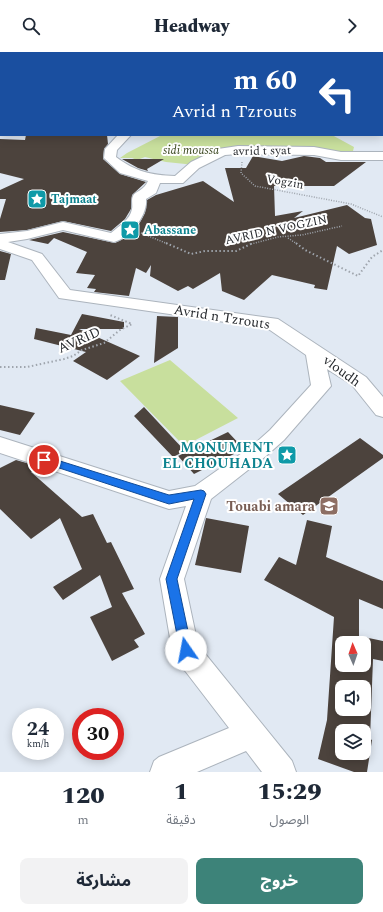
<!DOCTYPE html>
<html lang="ar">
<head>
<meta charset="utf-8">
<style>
  :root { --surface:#fff; --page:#f2f2f3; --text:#1f2937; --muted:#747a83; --accent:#3d8379 }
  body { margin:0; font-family:Spectral,"Noto Sans Arabic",serif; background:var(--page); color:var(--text); direction:rtl; height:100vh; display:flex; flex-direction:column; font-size:15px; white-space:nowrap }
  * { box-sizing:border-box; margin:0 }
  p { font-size:13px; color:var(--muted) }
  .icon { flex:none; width:22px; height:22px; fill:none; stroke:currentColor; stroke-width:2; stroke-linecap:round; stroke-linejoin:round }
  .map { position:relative; height:720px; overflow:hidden; direction:ltr }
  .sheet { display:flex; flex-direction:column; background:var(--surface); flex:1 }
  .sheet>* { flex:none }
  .hud { position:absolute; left:0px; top:0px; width:383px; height:84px; box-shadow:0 2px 10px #0003; direction:rtl; background:#1a4fa0; color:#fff; overflow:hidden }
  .needle { width:26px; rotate:358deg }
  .fabs { position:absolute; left:335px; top:584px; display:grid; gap:8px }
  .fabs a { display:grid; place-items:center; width:36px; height:36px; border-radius:8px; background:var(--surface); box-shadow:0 2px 10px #0003; font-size:20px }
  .speed { position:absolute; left:12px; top:656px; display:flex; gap:8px; font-size:20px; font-weight:700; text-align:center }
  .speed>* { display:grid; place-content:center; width:52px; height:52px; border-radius:50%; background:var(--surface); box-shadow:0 2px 10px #0003; line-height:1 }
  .speed small { font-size:10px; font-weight:400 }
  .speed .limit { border:6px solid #d22; background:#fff; color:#111 }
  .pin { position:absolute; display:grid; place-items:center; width:34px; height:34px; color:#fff; margin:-17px; border:2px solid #fff; border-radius:50%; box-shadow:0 1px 4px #0007 }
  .me { position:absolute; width:44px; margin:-22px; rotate:348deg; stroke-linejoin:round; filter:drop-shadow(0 0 3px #0008) }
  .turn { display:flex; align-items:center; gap:14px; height:84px; padding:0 20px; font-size:18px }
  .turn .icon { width:52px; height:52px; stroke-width:2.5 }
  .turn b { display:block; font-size:28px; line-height:34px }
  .eta { display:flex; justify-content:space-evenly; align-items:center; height:68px; text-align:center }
  .eta b { font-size:24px; font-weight:800; line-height:28px }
  .action { display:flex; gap:8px; margin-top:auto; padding:8px 20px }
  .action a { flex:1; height:46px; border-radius:8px; background:var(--accent); color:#fff; font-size:16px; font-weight:800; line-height:46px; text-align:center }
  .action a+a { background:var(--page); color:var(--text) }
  header { display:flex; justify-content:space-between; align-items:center; height:52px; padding:0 20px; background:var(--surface); font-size:18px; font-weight:800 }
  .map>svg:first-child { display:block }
  .green { fill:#c8df9d }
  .building { fill:#4c433d; fill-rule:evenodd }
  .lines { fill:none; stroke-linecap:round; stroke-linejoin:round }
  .minor-casing { stroke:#acb4bd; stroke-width:2 }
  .path-far1 { stroke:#9fa5ad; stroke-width:1.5; stroke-dasharray:1 1.5; stroke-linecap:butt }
  .path { stroke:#9fa5ad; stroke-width:2; stroke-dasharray:1.5 2.5; stroke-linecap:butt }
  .minor { fill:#fff; fill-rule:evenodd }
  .route { fill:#1a73e8; stroke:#114b97 }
  .labels { text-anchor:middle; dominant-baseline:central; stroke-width:4; stroke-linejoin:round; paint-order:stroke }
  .far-park-label { font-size:12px; font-style:italic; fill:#3a461e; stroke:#fff }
  .far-street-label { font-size:12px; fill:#272a2e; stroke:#fff }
  .far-culture-label { font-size:12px; font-weight:bold; fill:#0d838f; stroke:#fff; text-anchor:start }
  .street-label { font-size:14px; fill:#272a2e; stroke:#fff }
  .culture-label { font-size:14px; font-weight:bold; fill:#0d838f; stroke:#fff; text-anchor:end }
  .education-label { font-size:14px; font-weight:bold; fill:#785e54; stroke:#fff; text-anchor:end }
</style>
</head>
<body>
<header><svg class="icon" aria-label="forward" viewBox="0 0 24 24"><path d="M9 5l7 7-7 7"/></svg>Headway<svg class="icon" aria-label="search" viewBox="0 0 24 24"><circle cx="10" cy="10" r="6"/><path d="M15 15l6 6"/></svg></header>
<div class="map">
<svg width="383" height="720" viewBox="0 0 383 720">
  <rect width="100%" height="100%" fill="#e1e9f3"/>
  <path class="green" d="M162,83h170l22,12 -1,4h-39l-78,-4 -41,18 -29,-3 -21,-5 -8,3 -5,-2h-12l7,-5z
    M170,308l68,58 -54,28 -64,-65z"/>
  <path class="building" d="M26,83h81l1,9 -4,5 -1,10 17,15 26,8 -14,13 -1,14 -6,10 -14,12 -48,-10 -36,9 -27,2v-13l6,-20h-6v-9l24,-11 -24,-6v-34l25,1z
    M253,104l29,5 22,-5 16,2 6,4h40l-32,24h-60l1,30 28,-5 -9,7 53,-13 18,13 6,1 6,26 -28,9 -12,-8 -10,44 -13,-2 1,-3 -43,-10 -28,25 -22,-9 -2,-18 -27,16 -5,-3 -10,5 -28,-15 1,-11 -5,8 -10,-5 -7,28 -35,-4 2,-3 -9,-1 8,-13 -19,-2 11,-21 -33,-14 -6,6 -19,-4 34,-8 52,11 12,-6 11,-11 7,-13 2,-13 9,-5 47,-14 31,21 -9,-34h21z
    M122,107h42l-17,10 1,2 -10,-3z
    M0,199l11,3 -6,26h-5z
    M82,262l42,8v7h-45l61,27 -33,24 -34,-19 13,-9 -52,-13 2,-11 35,7z
    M157,264l21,1v31l-24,15z
    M0,353l35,8 -15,22 -20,-5z
    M144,355l41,44 -12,6 -39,-41z
    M228,380l16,17 -50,25 -16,-18z
    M360,386l23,17v3l-80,57 -25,-21z
    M16,408l14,4 5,7 -4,1 51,45 11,-3 14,29 4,-1 23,47 -12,4 23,41 -11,6 5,7 -27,14 -22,-44 22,-10 -12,-32 -37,25 -10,-13 29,-18 -22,-51 -29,21 -31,-30v-41z
    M206,466l43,8 -8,47 -46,-8z
    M307,468l25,6 -6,31 57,24v28l-24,-10v37l24,5v20l-10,-2 -3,80 2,1 -5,32h-13l-36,-13 9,-39 7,-103 -70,-37 15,-23 17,8zM342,591h22v22h-22zM342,635h22v22h-22zM342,679h22v22h-22z"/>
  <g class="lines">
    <defs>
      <path id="minor" d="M0,28h1v6h-1z
        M118,83h13l-14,15 -1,7c20,15 35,18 59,19l16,-14 27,-13 20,-3 76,1 27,5h42v8h-42l-27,-5 -76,-1 -13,1 -26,13 -16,15h-23l-4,10 -10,6c2,16 -16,39 -32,43l-51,-12 -36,9 -19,3 34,12 28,36 208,29 88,58 17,20v20l-7,-2 -24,-30 -25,-16 4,17 -47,54 -18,16 -55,43 -27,80 14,66 94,116 4,11h-34l-16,-21 -49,21h-47l4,-11 5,-4 70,-29 -53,-69 -4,-9 -12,-71 26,-73 -17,3 -169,-56v-16l169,54 26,-5 57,-40 18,-16 41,-45 -5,-30 -39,-27 -208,-30 -27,-38 -32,-11v-15l27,-3 36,-9 48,11c8,-7 19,-13 21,-24 1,-4 -1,-9 1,-13 2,-5 11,-5 15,-15l-28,-8 -16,-15 1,-9z"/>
    </defs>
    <use href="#minor" class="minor-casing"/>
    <path class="path-far1" d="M242,110l-1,11 14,13 96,18 32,13
      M141,181l27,11
      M288,186l9,6
      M251,192l27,-7 24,-2 40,-9"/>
    <path class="path" d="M166,191l25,11 14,-3h31l17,-8
      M296,191l9,7 53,26 14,-19 11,-7
      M0,315h27l37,-8 9,-3 9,-6 22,-7 16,-13 12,-6 -22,-9"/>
    <use href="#minor" class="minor"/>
  </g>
  <path class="route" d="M44,404l125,39 32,-5 3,1 2,3 -29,85 15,71 -2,4 -4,2 -4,-2 -2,-4 -14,-71 28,-80 -25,5 -128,-42 -2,-2 2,-3z"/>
  <defs>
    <symbol id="sight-square" viewBox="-11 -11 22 22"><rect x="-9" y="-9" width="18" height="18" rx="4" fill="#0f9aa8" stroke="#fff"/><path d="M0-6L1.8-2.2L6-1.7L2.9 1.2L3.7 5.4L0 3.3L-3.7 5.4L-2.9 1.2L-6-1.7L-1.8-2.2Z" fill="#fff"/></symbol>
    <symbol id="school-square" viewBox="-11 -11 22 22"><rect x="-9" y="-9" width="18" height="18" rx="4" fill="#8d6e63" stroke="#fff"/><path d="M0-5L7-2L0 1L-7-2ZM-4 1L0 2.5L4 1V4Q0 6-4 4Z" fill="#fff"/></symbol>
  </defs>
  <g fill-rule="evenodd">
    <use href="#sight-square" x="26" y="136" width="22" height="22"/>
    <use href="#sight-square" x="119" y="167" width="22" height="22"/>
    <use href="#sight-square" x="276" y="392" width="22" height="22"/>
    <use href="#school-square" x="318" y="443" width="22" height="22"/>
  </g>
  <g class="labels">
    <g class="far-park-label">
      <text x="191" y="98">sidi moussa</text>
    </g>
    <g class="far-street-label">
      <text transform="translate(262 99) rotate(-1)">avrid t syat</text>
      <text transform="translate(285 130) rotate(10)">Vogzin</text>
      <text transform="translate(276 178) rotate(-12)">AVRID N VOGZIN</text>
    </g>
    <g class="far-culture-label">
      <text x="51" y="147">Tajmaat</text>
      <text x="144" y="178">Abassane</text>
    </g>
    <g class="street-label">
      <text transform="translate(222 265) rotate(9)">Avrid n Tzrouts</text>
      <text transform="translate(79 288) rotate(-24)">AVRID</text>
      <text transform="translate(342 319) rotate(36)">vloudh</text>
    </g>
    <g class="culture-label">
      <text x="273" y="395">MONUMENT<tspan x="273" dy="16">EL CHOUHADA</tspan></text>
    </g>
    <g class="education-label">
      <text x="315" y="454">Touabi amara</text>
    </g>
  </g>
</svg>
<div class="fabs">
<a><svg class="needle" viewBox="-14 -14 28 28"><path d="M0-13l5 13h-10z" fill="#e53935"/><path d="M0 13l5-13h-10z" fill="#747a83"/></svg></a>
<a><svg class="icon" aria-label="sound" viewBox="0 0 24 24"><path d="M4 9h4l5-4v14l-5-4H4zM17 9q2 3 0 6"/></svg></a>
<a><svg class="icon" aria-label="layers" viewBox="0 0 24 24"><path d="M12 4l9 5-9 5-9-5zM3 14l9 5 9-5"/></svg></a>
</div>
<div class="speed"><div>24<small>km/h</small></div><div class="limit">30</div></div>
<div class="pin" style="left:44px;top:408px;background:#d93025"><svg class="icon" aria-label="arrive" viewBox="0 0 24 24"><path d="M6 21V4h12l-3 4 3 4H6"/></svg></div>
<svg class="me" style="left:186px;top:598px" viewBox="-20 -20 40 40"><circle r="19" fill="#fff"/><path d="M0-13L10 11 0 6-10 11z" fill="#1a73e8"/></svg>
<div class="hud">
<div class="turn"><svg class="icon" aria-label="left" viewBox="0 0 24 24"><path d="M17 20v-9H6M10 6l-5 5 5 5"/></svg><div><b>60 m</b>Avrid n Tzrouts</div></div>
</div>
</div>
<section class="sheet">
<div class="eta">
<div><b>15:29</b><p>الوصول</p></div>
<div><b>1</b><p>دقيقة</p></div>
<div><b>120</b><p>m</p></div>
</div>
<div class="action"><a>خروج</a><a>مشاركة</a></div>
</section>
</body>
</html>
